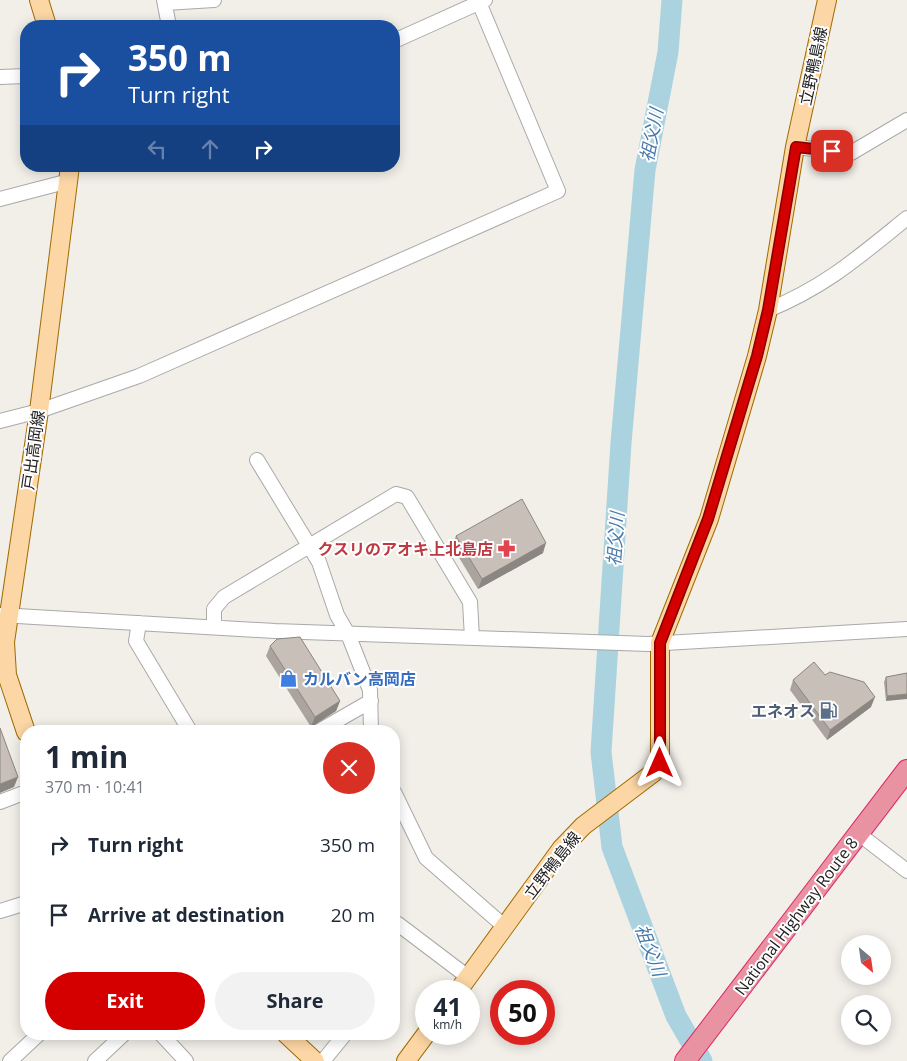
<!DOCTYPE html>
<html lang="en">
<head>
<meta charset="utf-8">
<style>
  :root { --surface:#fff; --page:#f2f2f3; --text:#1f2937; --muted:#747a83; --accent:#d40000 }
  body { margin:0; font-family:"Open Sans","Noto Sans JP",sans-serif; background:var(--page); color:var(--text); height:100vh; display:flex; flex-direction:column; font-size:19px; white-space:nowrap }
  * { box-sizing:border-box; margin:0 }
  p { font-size:16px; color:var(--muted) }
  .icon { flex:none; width:28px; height:28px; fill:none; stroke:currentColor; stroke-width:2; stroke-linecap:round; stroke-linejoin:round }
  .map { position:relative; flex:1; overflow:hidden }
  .sheet { position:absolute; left:20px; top:725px; width:380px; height:315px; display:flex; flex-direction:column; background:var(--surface); border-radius:20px; box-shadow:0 2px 12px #0003 }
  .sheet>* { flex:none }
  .guide { position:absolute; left:20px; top:20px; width:380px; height:152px; border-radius:20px; box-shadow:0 2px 12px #0003; background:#1a4fa0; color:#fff; overflow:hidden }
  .needle { width:32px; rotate:151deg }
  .tools { position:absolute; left:841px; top:935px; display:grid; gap:10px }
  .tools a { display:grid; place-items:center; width:50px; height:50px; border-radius:50%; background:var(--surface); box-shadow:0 2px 12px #0003; font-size:25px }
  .speed { position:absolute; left:415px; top:980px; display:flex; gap:10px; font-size:25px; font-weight:700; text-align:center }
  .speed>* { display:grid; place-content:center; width:65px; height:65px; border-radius:50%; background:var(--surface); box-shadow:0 2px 12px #0003; line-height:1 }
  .speed small { font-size:12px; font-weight:400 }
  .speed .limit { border:8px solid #d22; background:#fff; color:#111 }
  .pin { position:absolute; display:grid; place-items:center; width:42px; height:42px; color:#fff; margin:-21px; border-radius:10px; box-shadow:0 2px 8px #0006 }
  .me { position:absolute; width:55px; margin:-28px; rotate:0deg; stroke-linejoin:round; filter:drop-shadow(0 0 4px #0008) }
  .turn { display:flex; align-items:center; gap:18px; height:105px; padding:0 25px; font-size:22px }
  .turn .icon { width:65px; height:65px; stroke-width:2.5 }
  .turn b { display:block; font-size:35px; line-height:42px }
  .lanes { display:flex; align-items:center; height:48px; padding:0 25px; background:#0003; justify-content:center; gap:25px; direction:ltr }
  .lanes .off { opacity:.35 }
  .round { display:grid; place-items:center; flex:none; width:52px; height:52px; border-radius:26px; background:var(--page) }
  .overview { display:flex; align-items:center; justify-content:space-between; height:85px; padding:0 25px }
  h1 { font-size:30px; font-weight:700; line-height:38px }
  .cta { display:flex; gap:10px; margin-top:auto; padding:10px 25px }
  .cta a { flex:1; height:58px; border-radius:30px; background:var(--accent); color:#fff; font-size:20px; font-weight:700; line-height:58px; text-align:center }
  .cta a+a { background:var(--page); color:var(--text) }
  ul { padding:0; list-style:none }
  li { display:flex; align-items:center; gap:15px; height:70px; padding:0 25px }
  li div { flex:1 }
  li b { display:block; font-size:19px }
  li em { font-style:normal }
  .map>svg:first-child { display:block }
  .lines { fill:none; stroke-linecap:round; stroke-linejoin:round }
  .river { stroke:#aad3df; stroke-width:21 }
  .minor-casing { stroke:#a9a9a9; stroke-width:16 }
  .major-casing { stroke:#a06b00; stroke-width:20 }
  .highway-casing { stroke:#dc2a67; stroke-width:22 }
  .minor { stroke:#fff; stroke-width:14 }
  .major { stroke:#fcd6a4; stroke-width:18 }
  .highway { stroke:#e892a2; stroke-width:20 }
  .wall { fill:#aba49e }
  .shaded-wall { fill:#8b8681 }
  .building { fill:#c7bfb8; stroke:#8b8681 }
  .route-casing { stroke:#8a0000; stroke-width:12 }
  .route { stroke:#d40000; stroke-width:9 }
  .labels { text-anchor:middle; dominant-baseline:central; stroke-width:4; stroke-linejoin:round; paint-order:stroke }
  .street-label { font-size:16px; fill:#222; stroke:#fff }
  .health-label { font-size:16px; font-weight:bold; fill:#be3a42; stroke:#fff; text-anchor:end }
  .shop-label { font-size:16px; font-weight:bold; fill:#366cbe; stroke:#fff; text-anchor:start }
  .service-label { font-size:16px; font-weight:bold; fill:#4e5e75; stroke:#fff; text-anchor:end }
  .water-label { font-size:18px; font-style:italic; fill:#4a7aab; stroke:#fff }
</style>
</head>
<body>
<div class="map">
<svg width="907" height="1061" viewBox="0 0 907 1061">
  <rect width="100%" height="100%" fill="#f2efe9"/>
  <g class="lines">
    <path class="river" d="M672,0l-4,52 -23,118 -24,273 -20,309 11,95 64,169 26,45"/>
    <defs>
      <path id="minor" d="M164,0l5,26
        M165,3l49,-3
        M394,41l91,-41
        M0,77l26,-1
        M795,147l56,6 56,-33
        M0,199l69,-18
        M768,310c57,-23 92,-54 139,-92
        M0,421l39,-10 100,-35 419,-185 -80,-191
        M257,460l62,102 18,53 11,19 22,56 1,41
        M0,615l275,16 373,13 259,-15
        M139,623l-3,18 54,90
        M214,627v-18l10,-12 172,-103 11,3 63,105 2,36
        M319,731l52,-30
        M394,792l32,66 79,69
        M0,802l26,-10
        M859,834l48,37
        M0,911l26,-8
        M394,927l4,-3 70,53
        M161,1034l25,27
        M10,1061l29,-27
        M95,1061l29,-27
        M323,1061l22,-27"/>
      <path id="major" d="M39,0l8,26
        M26,732l-19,-57 -2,-33 34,-231 31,-245
        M458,991l103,-142 22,-23 70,-53 7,-10v-120l49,-124 48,-163 11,-46 27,-163 32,-147
        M286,1034l29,27
        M406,1061l20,-27"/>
      <path id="highway" d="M685,1061l222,-291"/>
    </defs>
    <use href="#minor" class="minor-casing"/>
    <use href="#major" class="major-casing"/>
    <use href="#highway" class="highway-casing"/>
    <use href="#minor" class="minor"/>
    <use href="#major" class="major"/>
    <use href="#highway" class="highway"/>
  </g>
  <path class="wall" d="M456,536l87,17 -65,36 -26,-43z
    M270,646l70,55 -4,10 -25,16 -45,-71z
    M907,673l-21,28 -2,-19 2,-5z
    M825,675l46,32 -44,33 -37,-50 3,-10z"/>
  <path class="shaded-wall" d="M546,543l-3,10 -65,36 4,-10z
    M907,694v5l-21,2 1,-5z
    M875,697l-4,10 -44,33 3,-10z
    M340,701l-4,10 -25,16 4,-10z
    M18,777l-4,10 -14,6v-9z"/>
  <path class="building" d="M522,499l24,44 -64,36 -26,-43z
    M300,637l40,64 -25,16 -45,-71 7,-7z
    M814,662l11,13 5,-3 34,10 11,15 -45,33 -37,-50z
    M907,673v21l-20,2 -1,-19z
    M0,728l18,49 -18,7z"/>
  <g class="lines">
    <defs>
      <path id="route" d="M660,763v-120l48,-124 49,-163 11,-46 28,-163 36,4"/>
    </defs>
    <use href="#route" class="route-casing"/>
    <use href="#route" class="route"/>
  </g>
  <defs>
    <symbol id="pharmacy-bare" viewBox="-9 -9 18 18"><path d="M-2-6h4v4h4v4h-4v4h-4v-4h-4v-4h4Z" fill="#e0444e" stroke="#fff" stroke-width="2.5" paint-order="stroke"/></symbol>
    <symbol id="shop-bare" viewBox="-9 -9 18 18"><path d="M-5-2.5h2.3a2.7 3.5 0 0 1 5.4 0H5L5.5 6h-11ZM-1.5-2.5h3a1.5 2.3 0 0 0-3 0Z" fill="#3f7fe0" stroke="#fff" stroke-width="2.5" paint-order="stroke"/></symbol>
    <symbol id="fuel-bare" viewBox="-9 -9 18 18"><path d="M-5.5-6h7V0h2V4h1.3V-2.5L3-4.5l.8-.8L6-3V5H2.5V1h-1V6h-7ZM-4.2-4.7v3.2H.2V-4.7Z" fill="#5c6f8a" stroke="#fff" stroke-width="2.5" paint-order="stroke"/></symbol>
  </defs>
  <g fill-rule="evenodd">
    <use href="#pharmacy-bare" x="494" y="536" width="25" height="25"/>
    <use href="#shop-bare" x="276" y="666" width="25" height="25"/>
    <use href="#fuel-bare" x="816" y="698" width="25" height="25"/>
  </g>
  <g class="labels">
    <g class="street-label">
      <text transform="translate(813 66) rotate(-78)">立野鴨島線</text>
      <text transform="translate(33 450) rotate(-82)">戸出高岡線</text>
      <text transform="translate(552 865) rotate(-52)">立野鴨島線</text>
      <text transform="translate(796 916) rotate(-53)">National Highway Route 8</text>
    </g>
    <g class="health-label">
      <text x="493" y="549">クスリのアオキ上北島店</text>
    </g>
    <g class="shop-label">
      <text x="303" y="679">カルバン高岡店</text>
    </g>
    <g class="service-label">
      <text x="815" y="711">エネオス</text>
    </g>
    <g class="water-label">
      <text transform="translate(651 135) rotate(-79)">祖父川</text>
      <text transform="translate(615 539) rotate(-86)">祖父川</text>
      <text transform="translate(651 950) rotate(69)">祖父川</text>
    </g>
  </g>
</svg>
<div class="tools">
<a><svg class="needle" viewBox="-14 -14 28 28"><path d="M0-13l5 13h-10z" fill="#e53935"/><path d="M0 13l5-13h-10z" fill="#747a83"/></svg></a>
<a><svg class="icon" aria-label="search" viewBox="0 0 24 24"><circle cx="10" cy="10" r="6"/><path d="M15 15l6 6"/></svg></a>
</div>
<div class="speed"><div>41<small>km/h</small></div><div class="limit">50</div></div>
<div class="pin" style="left:832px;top:151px;background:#d93025"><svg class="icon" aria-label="arrive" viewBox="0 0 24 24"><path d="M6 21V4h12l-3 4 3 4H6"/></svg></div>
<svg class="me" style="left:660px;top:763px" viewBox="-20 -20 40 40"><path d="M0-17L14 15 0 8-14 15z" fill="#d40000" stroke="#fff" stroke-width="4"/></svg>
<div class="guide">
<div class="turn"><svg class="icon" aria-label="right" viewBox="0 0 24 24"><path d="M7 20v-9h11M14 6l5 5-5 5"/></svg><div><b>350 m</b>Turn right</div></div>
<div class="lanes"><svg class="icon off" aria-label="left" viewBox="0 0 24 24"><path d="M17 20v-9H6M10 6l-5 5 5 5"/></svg><svg class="icon off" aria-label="ahead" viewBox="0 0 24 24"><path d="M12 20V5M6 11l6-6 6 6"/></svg><svg class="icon" aria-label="right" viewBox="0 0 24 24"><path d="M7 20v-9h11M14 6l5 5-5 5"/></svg></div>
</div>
<section class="sheet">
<div class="overview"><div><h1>1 min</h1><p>370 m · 10:41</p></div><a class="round" style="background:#d93025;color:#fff"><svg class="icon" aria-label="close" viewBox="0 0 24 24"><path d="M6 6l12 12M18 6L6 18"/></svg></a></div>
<ul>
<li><svg class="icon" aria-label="right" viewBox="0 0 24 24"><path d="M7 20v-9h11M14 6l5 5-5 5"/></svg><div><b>Turn right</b></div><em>350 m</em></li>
<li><svg class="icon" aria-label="arrive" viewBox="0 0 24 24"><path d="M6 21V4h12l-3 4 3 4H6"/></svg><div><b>Arrive at destination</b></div><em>20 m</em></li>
</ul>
<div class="cta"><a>Exit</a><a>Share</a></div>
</section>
</div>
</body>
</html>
